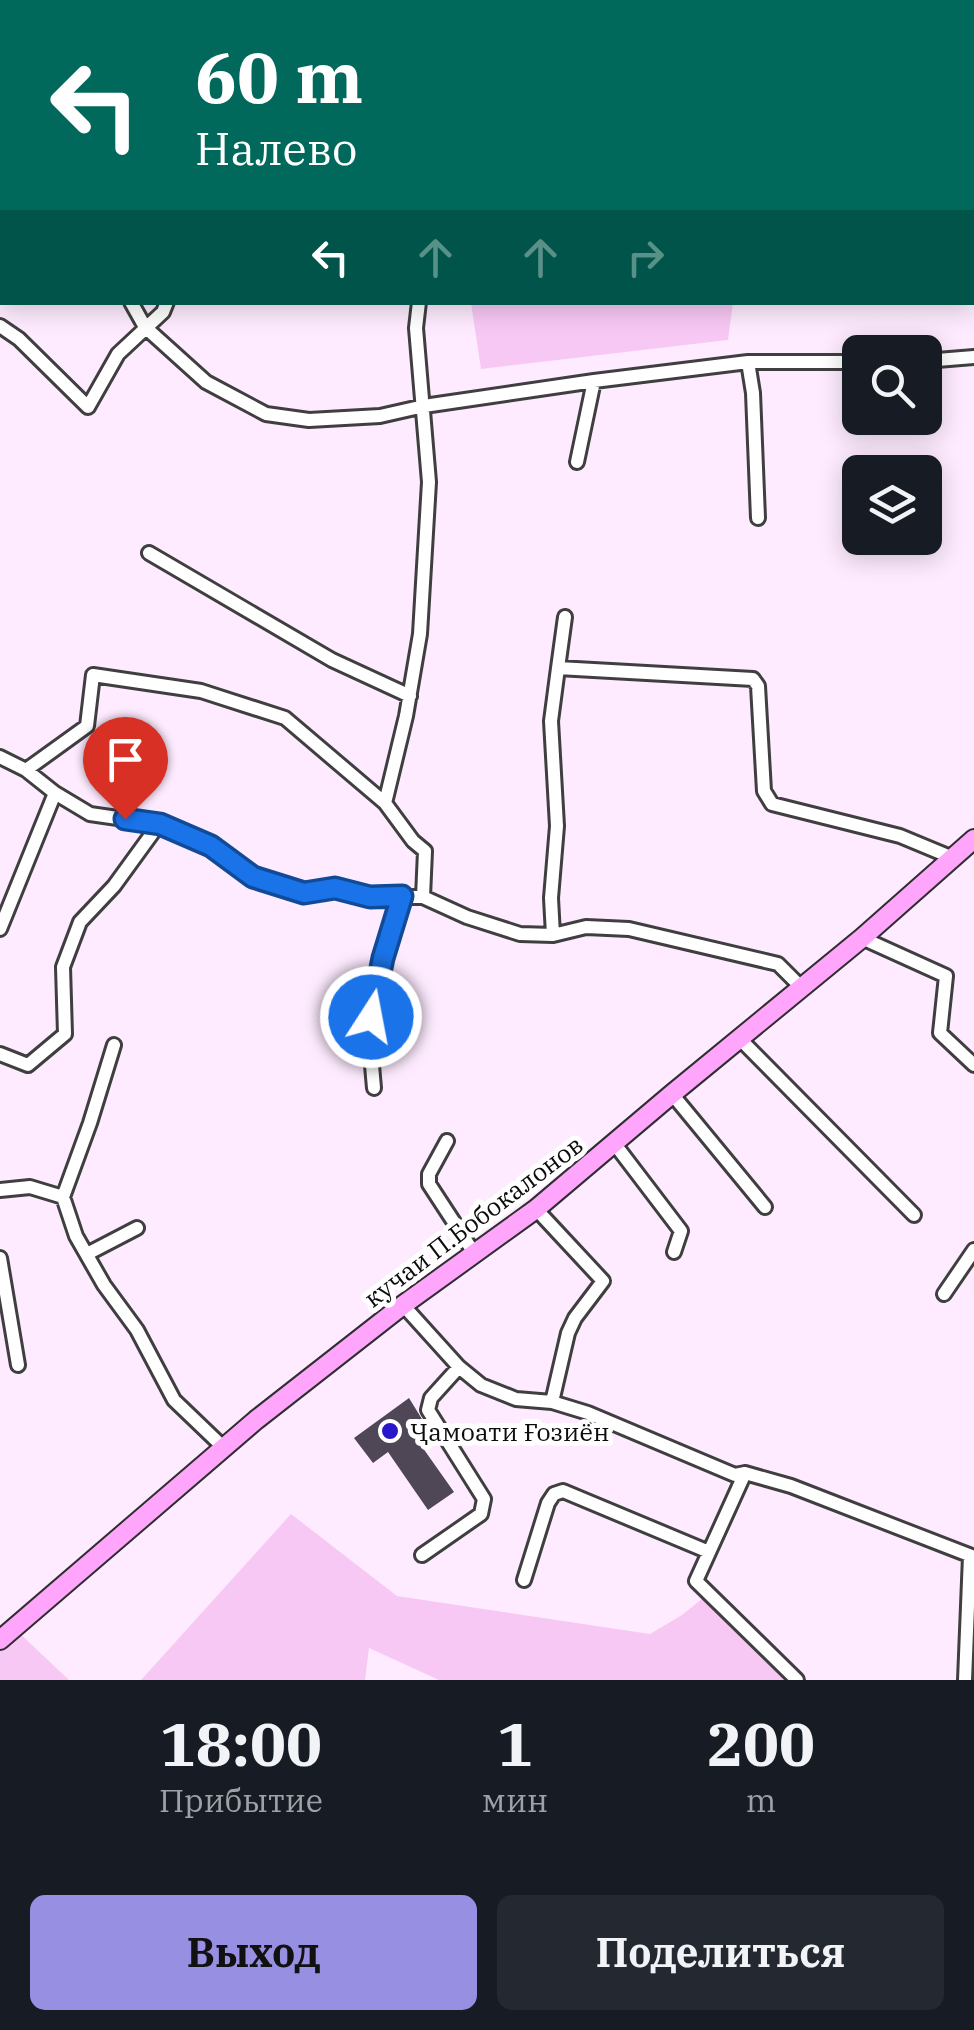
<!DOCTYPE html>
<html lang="ru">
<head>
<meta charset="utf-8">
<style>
  :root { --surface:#171b24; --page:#242831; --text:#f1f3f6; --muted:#9ea1a6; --accent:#9790e2 }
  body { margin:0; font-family:"IBM Plex Serif",serif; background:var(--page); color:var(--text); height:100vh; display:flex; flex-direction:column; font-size:38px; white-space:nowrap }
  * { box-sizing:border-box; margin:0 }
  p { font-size:32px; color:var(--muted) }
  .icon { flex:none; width:55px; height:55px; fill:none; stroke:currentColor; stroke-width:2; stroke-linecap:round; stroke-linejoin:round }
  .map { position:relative; height:1680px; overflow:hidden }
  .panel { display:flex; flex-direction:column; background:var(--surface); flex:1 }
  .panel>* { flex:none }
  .guide { position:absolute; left:0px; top:0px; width:975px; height:305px; box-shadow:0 5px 25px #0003; background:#00695c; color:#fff; overflow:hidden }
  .controls { position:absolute; left:842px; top:335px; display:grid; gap:20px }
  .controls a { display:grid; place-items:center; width:100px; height:100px; border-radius:15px; background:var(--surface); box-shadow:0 5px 25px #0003; font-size:50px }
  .pin { position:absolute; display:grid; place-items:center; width:85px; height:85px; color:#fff; margin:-102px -42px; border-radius:50% 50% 50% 0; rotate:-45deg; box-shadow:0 0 10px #0007 }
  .pin .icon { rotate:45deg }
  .me { position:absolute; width:110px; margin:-55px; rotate:11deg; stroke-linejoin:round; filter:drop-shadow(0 0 8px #0008) }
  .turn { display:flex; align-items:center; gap:35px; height:210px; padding:0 30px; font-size:45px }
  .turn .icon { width:130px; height:130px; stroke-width:2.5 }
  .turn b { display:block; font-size:70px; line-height:85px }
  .lanes { display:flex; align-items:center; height:95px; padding:0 30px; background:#0003; justify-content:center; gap:50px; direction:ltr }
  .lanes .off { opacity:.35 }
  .eta { display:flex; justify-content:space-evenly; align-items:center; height:170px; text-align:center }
  .eta b { font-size:60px; font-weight:700; line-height:70px }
  .primary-button { display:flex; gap:20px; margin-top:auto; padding:20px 30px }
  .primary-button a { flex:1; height:115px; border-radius:15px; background:var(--accent); color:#111; font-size:40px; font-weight:700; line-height:115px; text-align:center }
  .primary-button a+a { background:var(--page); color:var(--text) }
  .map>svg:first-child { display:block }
  .farmland { fill:#f8c8f5 }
  .building { fill:#4f4755 }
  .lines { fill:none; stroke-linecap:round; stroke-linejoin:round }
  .street-casing { stroke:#3f3f3f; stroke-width:18 }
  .secondary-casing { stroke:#2e2e2e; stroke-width:22 }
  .street { stroke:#fff; stroke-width:12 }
  .secondary { stroke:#ffa6fc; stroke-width:18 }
  .route-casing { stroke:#114b97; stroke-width:25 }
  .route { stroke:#1a73e8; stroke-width:18 }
  .poi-dot { fill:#2917c9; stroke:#fff; stroke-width:4 }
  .labels { text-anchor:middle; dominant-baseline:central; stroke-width:10; stroke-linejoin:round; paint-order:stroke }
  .street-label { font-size:25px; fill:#0c0c0c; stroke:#fff }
  .poi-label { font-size:25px; fill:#0c0c0c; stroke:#fff; text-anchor:start }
</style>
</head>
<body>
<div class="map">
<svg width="974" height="1680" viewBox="0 0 974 1680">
  <rect width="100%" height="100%" fill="#feebff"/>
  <path class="farmland" d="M523,0h402l1,2h-409z
    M471,303v-1l262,1 -5,37 -247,29z
    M291,1514l106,82 253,38 32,-19 21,-17 84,82h-348l-70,-32 -4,32h-224z
    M14,1628l55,52h-69v-43z"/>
  <path class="building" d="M409,1398l16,26 -12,10 41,58 -26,18 -40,-58 -15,11 -19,-25z"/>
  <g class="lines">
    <defs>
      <path id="street" d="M928,0l2,2
        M48,2l1,-2
        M261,2l1,-2
        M0,36l2,-2
        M972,84l2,3
        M0,144l2,1
        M0,190l2,-5
        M131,302l14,25 61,55 60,32 43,6 71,-4 44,-10 170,-25 154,-19h112
        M0,326l19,13 69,68 30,-53 45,-42 4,-10
        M925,361l49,-4
        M748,362l5,31 5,125
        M577,462l17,-81
        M149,553l183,107 78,36
        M558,668l7,-51
        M0,757l26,13 29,23 -55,136
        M26,770l61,-44 6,-51 108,16 84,27 100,85 21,-87 14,-82 9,-152 -13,-154 3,-26
        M55,793l35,21 69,10 52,22 42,31 51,16 31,-6 35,10h53l44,20 53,17 33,1 33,-8 43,2 149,35 23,23
        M385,803l28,38 12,10 -2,46
        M553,935l-2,-37 6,-72 -6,-105 7,-53 195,11 5,7 6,105 8,13 128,32 53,22
        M862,938l84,38 -6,57 34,32
        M739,1038l175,177
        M0,1054l28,11 37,-31 -2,-67 17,-45 34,-36 45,-62
        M374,1088c-2,-24 -5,-47 -3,-71 4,-41 19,-82 31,-121
        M672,1094l93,113
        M447,1141l-18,33v10l45,69
        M614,1143l67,88 -7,21
        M0,1190l30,-3 33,10 13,39 28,49 33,45 37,70 49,47
        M63,1197l27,-74 24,-78
        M536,1209l67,72 -28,37 -7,15 -16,69
        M87,1254l50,-26
        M0,1258l18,107
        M944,1294l30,-44
        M403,1305l56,62 22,18 35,14 36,3 36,11 147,62 10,-2 46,13 183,71
        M745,1473l-49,108 101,99
        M422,1555l59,-41 3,-15 -56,-89 3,-12 28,-31
        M524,1580l24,-77 6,-9 9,-3 146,61
        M965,1680l5,-124"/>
      <path id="secondary" d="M0,1640l256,-220 147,-115 133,-96 136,-115 190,-156 112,-99"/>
    </defs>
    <use href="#street" class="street-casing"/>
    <use href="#secondary" class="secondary-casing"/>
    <use href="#street" class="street"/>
    <use href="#secondary" class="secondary"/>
  </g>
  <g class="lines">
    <defs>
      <path id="route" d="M125,819l35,5 51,22 42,31 51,16 31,-5 35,9 32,-1 -19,62 -12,59"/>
    </defs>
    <use href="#route" class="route-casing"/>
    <use href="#route" class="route"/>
  </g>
  <circle class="poi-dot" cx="390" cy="1431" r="10"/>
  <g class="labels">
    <g class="street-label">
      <text transform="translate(473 1221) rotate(-37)">кучаи П.Бобокалонов</text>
    </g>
    <g class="poi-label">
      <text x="410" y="1431">Ҷамоати Ғозиён</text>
    </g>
  </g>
</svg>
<div class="controls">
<a><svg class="icon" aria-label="search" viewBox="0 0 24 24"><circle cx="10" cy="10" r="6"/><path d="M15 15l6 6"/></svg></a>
<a><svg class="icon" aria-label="layers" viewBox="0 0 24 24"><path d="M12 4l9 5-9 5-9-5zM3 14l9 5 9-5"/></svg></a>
</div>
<div class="pin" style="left:125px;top:819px;background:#d93025"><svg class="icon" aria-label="arrive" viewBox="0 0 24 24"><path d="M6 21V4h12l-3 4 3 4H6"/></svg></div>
<svg class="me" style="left:371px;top:1017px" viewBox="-20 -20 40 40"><circle r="17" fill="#1a73e8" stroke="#fff" stroke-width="3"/><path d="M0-11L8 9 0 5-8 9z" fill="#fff"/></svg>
<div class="guide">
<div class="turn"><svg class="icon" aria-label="left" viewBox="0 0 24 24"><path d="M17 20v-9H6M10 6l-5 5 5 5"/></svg><div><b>60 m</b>Налево</div></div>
<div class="lanes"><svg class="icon" aria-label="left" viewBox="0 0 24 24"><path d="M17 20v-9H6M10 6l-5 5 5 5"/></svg><svg class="icon off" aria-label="ahead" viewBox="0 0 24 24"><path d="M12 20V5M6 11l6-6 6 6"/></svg><svg class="icon off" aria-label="ahead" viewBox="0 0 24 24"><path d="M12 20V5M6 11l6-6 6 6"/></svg><svg class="icon off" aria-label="right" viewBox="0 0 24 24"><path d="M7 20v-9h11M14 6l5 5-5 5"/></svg></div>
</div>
</div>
<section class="panel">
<div class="eta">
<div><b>18:00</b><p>Прибытие</p></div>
<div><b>1</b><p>мин</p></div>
<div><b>200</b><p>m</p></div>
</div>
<div class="primary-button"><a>Выход</a><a>Поделиться</a></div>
</section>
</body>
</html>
